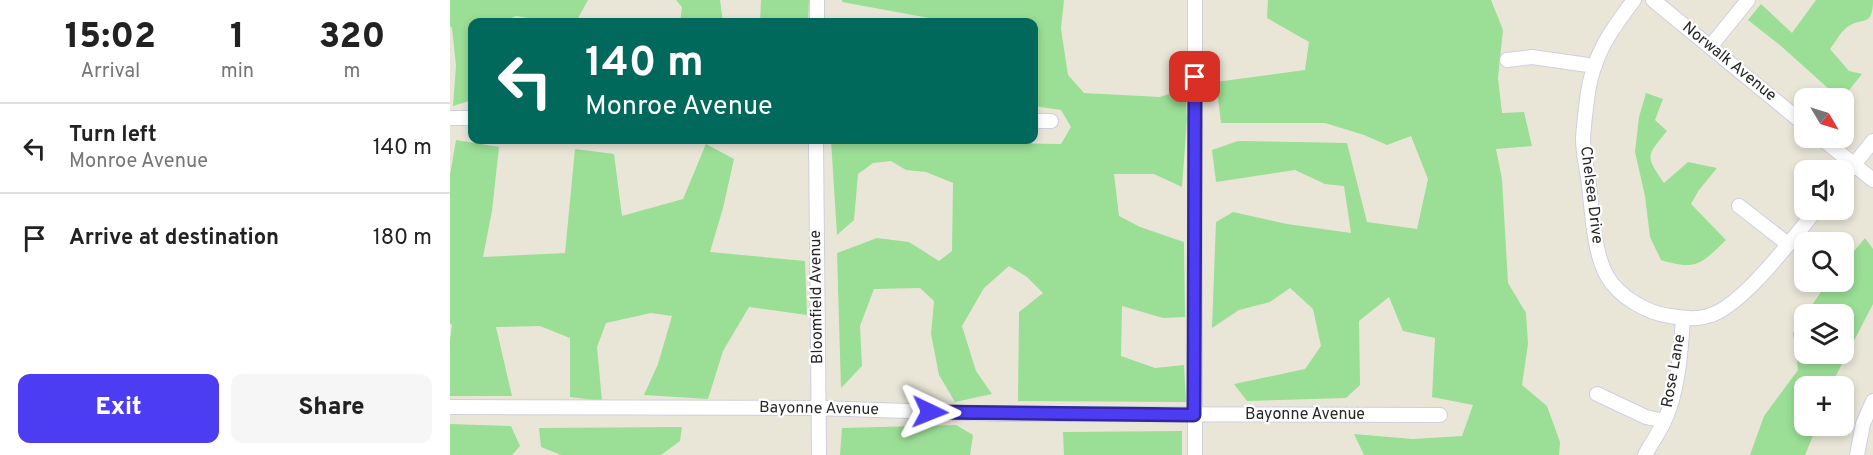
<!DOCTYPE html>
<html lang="en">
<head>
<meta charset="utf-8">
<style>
  :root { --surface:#fff; --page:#f6f6f6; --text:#222; --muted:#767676; --line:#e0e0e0; --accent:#4c3df2 }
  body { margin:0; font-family:Overpass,sans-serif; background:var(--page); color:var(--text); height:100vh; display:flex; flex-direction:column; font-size:22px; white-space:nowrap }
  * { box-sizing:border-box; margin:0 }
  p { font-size:20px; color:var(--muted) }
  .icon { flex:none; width:33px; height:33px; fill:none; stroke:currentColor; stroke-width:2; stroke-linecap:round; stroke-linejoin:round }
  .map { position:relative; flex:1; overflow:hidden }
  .panel { display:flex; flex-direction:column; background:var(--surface); width:450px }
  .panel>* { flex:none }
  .hud { position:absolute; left:18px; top:18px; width:570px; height:126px; border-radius:12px; box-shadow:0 3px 9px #0003; background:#00695c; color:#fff; overflow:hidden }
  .needle { width:39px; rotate:128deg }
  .controls { position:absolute; left:1344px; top:88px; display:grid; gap:12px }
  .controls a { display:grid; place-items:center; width:60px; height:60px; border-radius:12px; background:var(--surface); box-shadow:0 3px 9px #0003; font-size:30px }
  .pin { position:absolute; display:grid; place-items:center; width:51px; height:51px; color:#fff; margin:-26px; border-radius:12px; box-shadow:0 3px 9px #0006 }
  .me { position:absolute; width:66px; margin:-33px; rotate:92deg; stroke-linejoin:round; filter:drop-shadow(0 0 4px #0008) }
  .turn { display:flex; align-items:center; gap:21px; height:126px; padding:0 18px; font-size:27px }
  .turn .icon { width:78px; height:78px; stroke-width:2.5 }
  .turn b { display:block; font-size:42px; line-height:51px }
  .eta { display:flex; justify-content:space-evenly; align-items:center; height:102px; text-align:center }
  .eta b { font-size:36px; font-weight:800; line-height:42px }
  .cta { display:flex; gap:12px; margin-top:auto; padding:12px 18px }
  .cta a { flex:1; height:69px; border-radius:12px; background:var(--accent); color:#fff; font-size:24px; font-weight:800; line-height:69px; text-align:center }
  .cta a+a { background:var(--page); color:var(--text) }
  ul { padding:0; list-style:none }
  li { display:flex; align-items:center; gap:18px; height:90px; padding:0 18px; border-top:2px solid var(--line) }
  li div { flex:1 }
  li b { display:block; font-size:22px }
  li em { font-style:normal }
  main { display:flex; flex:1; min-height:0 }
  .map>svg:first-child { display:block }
  .green { fill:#9bde96 }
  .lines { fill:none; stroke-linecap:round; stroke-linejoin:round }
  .minor-casing { stroke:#cfcee0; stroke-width:16 }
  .minor { stroke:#fff; stroke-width:14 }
  .route-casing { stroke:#31289d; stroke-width:15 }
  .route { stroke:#4c3df2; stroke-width:10 }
  .labels { text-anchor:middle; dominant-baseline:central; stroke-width:4.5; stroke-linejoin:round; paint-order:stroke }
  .street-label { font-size:16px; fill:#272727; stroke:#fff }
</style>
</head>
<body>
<main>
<section class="panel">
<div class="eta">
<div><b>15:02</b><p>Arrival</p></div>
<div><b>1</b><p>min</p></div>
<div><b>320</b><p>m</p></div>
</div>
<ul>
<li><svg class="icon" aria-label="left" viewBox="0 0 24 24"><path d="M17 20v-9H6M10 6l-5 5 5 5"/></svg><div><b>Turn left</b><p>Monroe Avenue</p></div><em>140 m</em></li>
<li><svg class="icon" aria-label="arrive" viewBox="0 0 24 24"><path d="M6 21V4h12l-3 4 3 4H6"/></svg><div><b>Arrive at destination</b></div><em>180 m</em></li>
</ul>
<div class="cta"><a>Exit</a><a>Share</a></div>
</section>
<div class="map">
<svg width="1423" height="455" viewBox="0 0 1423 455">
  <rect width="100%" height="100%" fill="#e9e6d8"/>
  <path class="green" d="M0,0h138l-12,22h-33l-1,-2 -26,-4 -15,6h-29v78l-19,6 3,-40 -4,-38 -2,-2z
    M226,0h44l3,22h-43l2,-15z
    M311,0h48l-1,22h-48z
    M392,0h222l-3,29 7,46 16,18 76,4 25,-9 2,31 -5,68 -28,-13h-40l5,42 21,11 44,15 1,75 -22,1 -41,-12 -1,50 34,12 29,-3 2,37 -168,-1 1,-89 24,-19 -16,-16 -18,-11 -25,22 -22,38 14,45 16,23 -37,8 -16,-27 -8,-41 3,-33 -14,-13 -46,1 -14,37 2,40 -21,22 -4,-135 40,-15 32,4 30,19 13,-10 1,-68 -27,-11 -20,-2 -15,-9 -18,2 -15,11 -4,46 -17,15 -6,-95 230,4 10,-17 -10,-17 -27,-4v-84h-94v-2l-98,-18z
    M818,0h223l12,30 -5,48 4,35 22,-1 8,34 -36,3 6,30 6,104 18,30 2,31 -6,41 25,21 13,36 -1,13h-195l-10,-21 59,5 49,-3 11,-31 -41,-8 3,-59 -32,-7 -14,-34 -30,24 1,64 -14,13 -99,3 -13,-17 71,-15 16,-23 -8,-37 -23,-21 -20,14 -31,8 -27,18 4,-106 17,-10 54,12 64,9 -7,-47 -19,-2 -30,-14 -79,12 -4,-32 26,-9 109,2 20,79 50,7 11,-50 -17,-43 -24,9 -23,-10 -39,-12h-104l-5,-41 89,-12 4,-28 -42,-24z
    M1366,0h57c0,30 -13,15 -28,29 -6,5 -10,14 -15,20l19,22 13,3 -20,25h-2l-59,-53 -33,-26 13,-16 31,29z
    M1196,93l17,6 -8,21 12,11c-21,26 -22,24 -3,52l24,-21 29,6 -18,22 -8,14 35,36c-25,24 -29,31 -65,20l-11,-23 -5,-41 -10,-44 4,-35z
    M6,140l43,7 -7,64 -9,46 82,-4 10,-104 39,5 8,62 61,-17 23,-55 28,15 -11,49 -13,44 95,9 2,54 -58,-8 -26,44 -15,48 -64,-4 14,-31 14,-48 -21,-3 -45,10 -9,24 5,54 -32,-4v-59l-30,-12 -44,1 16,69h-62v-56l2,-15 -2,-2v-148z
    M1415,238l8,11v55l-43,83h-26v39h13l-12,29h-55l14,-39 34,-46 -5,-37 11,-17v38h40v-39h-39l23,-33h16v-19z
    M0,424l61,2 9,20 -8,9h-62z
    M506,425l17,10 -3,20h-130l2,-27z
    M232,427l-2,14 -19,14h-100l-20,-8 -2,-19z
    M732,431v24h-118l-1,-23z"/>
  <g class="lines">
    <defs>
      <path id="minor" d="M745,0v455
        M1184,0c-23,30 -40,54 -46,92 -2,15 -4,31 -5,46 0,13 3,27 5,40 4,28 5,74 19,98 12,21 40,37 63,40 13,2 28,4 41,-1 33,-11 82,-77 105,-105
        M1203,0l151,124
        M367,22v-22
        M1260,47l38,-47
        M1057,60l25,-3 63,9
        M0,118h22
        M584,121h17
        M1371,138l52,42
        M366,140l3,315
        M1394,177l29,-36
        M1289,206l49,38
        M1147,394l49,23 18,4
        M0,407l368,1 179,6 443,1
        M1195,455c6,-11 13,-21 19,-33 14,-29 17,-72 19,-104
        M1407,455l6,-31 10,-23"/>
    </defs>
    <use href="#minor" class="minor-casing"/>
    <use href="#minor" class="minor"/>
  </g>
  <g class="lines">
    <defs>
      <path id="route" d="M480,412l264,3 1,-338"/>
    </defs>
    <use href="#route" class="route-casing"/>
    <use href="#route" class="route"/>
  </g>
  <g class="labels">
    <g class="street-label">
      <text transform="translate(1279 62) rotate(39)">Norwalk Avenue</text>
      <text transform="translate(1141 195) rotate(83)">Chelsea Drive</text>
      <text transform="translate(367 297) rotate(-91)">Bloomfield Avenue</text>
      <text transform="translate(1224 371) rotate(-80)">Rose Lane</text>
      <text transform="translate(369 409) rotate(1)">Bayonne Avenue</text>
      <text x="855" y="415">Bayonne Avenue</text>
    </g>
  </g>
</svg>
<div class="controls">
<a><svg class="needle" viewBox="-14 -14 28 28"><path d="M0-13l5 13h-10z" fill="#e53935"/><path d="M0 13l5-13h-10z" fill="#767676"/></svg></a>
<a><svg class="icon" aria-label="sound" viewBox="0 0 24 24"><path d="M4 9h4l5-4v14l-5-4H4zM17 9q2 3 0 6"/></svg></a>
<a><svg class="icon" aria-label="search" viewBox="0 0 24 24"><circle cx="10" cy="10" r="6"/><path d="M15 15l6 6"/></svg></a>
<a><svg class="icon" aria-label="layers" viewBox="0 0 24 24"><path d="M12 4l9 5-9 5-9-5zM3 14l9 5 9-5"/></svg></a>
<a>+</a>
</div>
<div class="pin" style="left:745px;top:77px;background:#d93025"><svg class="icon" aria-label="arrive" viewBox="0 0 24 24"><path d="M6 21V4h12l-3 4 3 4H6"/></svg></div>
<svg class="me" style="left:480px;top:412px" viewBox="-20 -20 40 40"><path d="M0-17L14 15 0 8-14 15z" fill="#4c3df2" stroke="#fff" stroke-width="4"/></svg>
<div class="hud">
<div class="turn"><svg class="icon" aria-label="left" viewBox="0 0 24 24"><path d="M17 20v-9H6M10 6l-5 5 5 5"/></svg><div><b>140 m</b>Monroe Avenue</div></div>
</div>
</div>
</main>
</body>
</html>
